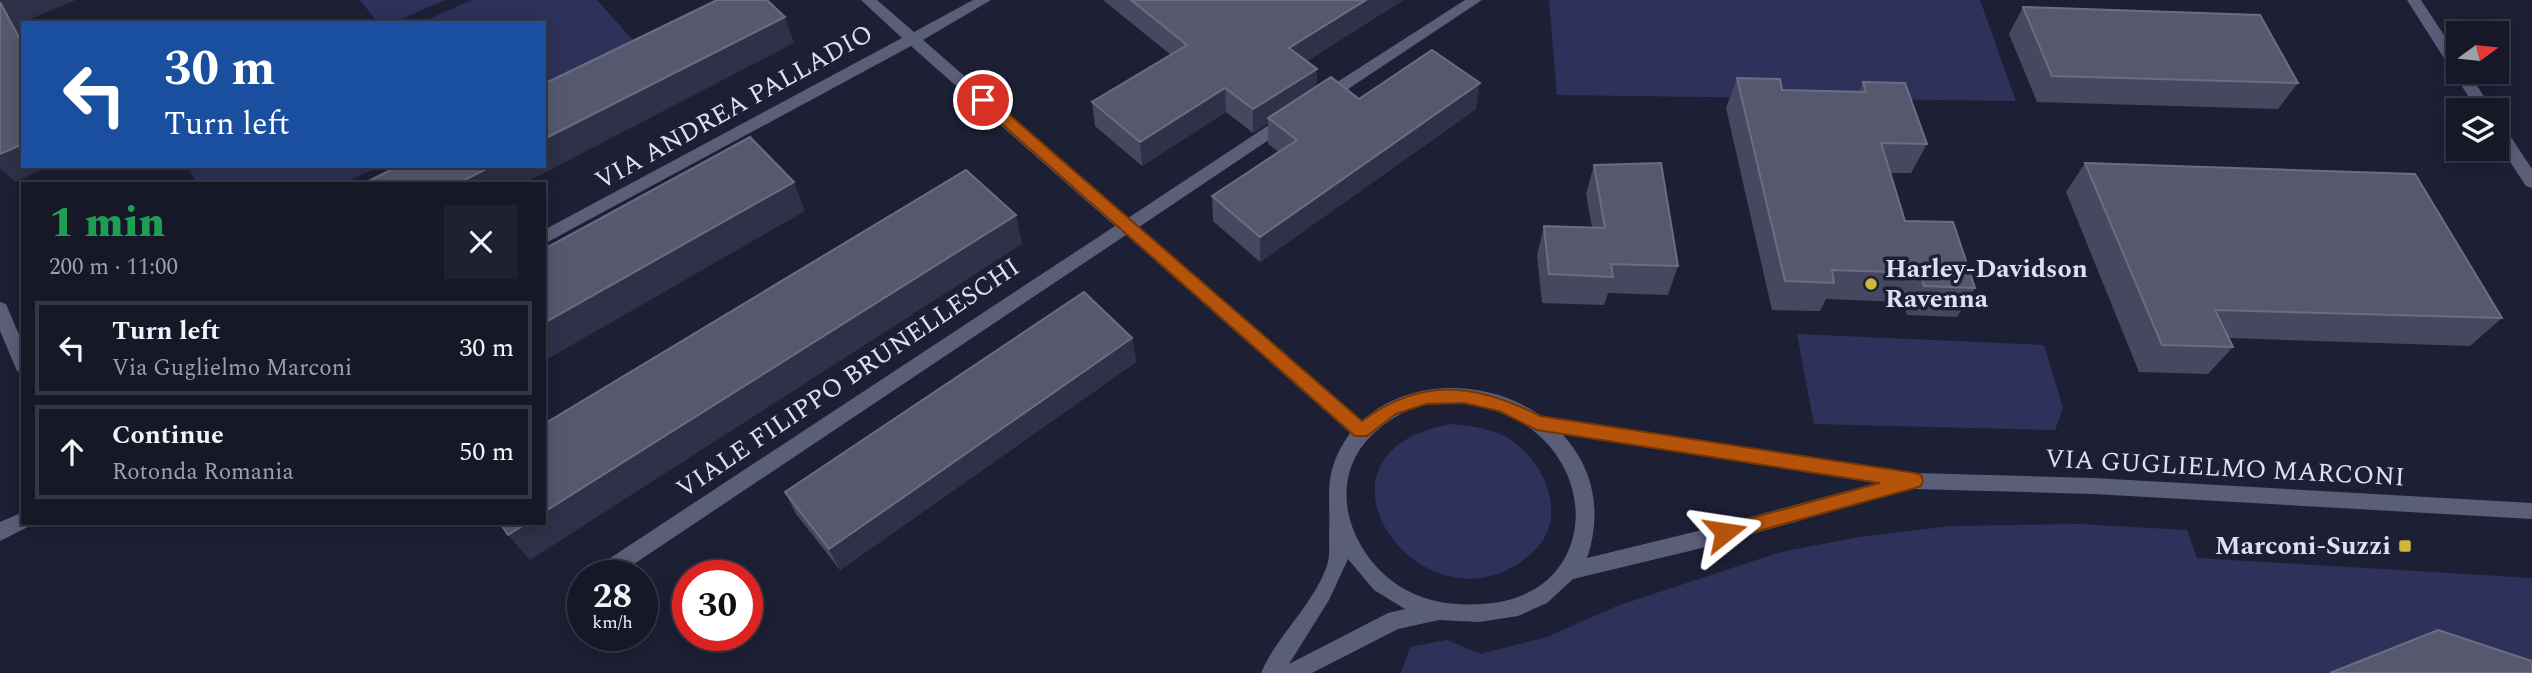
<!DOCTYPE html>
<html lang="en">
<head>
<meta charset="utf-8">
<style>
  :root { --surface:#161828; --page:#1f2130; --text:#f1f3f6; --muted:#9ea0a8; --line:#353745 }
  body { margin:0; font-family:Spectral,serif; background:var(--page); color:var(--text); height:100vh; display:flex; flex-direction:column; font-size:26px; white-space:nowrap }
  * { box-sizing:border-box; margin:0 }
  p { font-size:23px; color:var(--muted) }
  .icon { flex:none; width:38px; height:38px; fill:none; stroke:currentColor; stroke-width:2; stroke-linecap:round; stroke-linejoin:round }
  .map { position:relative; flex:1; overflow:hidden }
  .sheet { position:absolute; left:21px; top:182px; width:525px; height:343px; display:flex; flex-direction:column; background:var(--surface); border-radius:0px; box-shadow:0 4px 18px #0003,0 0 0 2px var(--line) }
  .sheet>* { flex:none }
  .top-card { position:absolute; left:21px; top:21px; width:525px; height:147px; border-radius:0px; box-shadow:0 4px 18px #0003,0 0 0 2px var(--line); background:#1a4fa0; color:#fff; overflow:hidden }
  .needle { width:46px; rotate:75deg }
  .controls { position:absolute; left:2446px; top:21px; display:grid; gap:14px }
  .controls a { display:grid; place-items:center; width:63px; height:63px; border-radius:0px; background:var(--surface); box-shadow:0 4px 18px #0003,0 0 0 2px var(--line); font-size:35px }
  .speed { position:absolute; left:567px; top:560px; display:flex; gap:14px; font-size:35px; font-weight:700; text-align:center }
  .speed>* { display:grid; place-content:center; width:91px; height:91px; border-radius:50%; background:var(--surface); box-shadow:0 4px 18px #0003,0 0 0 2px var(--line); line-height:1 }
  .speed small { font-size:18px; font-weight:400 }
  .speed .limit { border:10px solid #d22; background:#fff; color:#111 }
  .pin { position:absolute; display:grid; place-items:center; width:60px; height:60px; color:#fff; margin:-30px; border:4px solid #fff; border-radius:50%; box-shadow:0 2px 7px #0007 }
  .me { position:absolute; width:77px; margin:-38px; rotate:75deg; stroke-linejoin:round; filter:drop-shadow(0 0 5px #0008) }
  .turn { display:flex; align-items:center; gap:24px; height:147px; padding:0 28px; font-size:32px }
  .turn .icon { width:91px; height:91px; stroke-width:2.5 }
  .turn b { display:block; font-size:49px; line-height:60px }
  .round { display:grid; place-items:center; flex:none; width:74px; height:74px; border-radius:0px; background:var(--page) }
  .head { display:flex; align-items:center; justify-content:space-between; height:119px; padding:0 28px }
  h1 { font-size:42px; font-weight:800; line-height:52px; color:#1e9e55 }
  ul { padding:0; list-style:none }
  li { display:flex; align-items:center; gap:21px; height:94px; margin:0 14px 10px; padding:0 14px; border:4px solid var(--line); border-radius:0px }
  li div { flex:1 }
  li b { display:block; font-size:26px }
  li em { font-style:normal }
  .map>svg:first-child { display:block }
  .green { fill:#2e325a }
  .lines { fill:none; stroke-linecap:round; stroke-linejoin:round }
  .minor { fill:#5b5e79; fill-rule:evenodd }
  .wall { fill:#45485f }
  .shaded-wall { fill:#2e3148 }
  .building { fill:#56596e; stroke:#6b6e82; stroke-width:2 }
  .route { fill:#b45309; stroke:#753606; stroke-width:2 }
  .poi-dot { fill:#cfb837; stroke:#1d2035; stroke-width:2.5 }
  .labels { text-anchor:middle; dominant-baseline:central; stroke-width:7; stroke-linejoin:round; paint-order:stroke }
  .street-label { font-size:26px; fill:#dee0ef; stroke:#1d2035 }
  .poi-label { font-size:26px; font-weight:bold; fill:#dee0ef; stroke:#1d2035; text-anchor:start }
</style>
</head>
<body>
<div class="map">
<svg width="2532" height="673" viewBox="0 0 2532 673">
  <rect width="100%" height="100%" fill="#1d2035"/>
  <path class="green" d="M360,0h85l-53,23h-14z
    M472,0h125l39,44 -92,44v-65h-124z
    M1549,0h431l36,101 -459,-6z
    M188,166h192l-37,18h-146z
    M1797,334l247,11 19,63 -8,22 -241,-6z
    M1451,424c20,2 39,4 57,14 36,22 62,79 26,113 -104,99 -251,-97 -83,-127z
    M2078,524l109,6 10,28 335,20v95h-1131l9,-26 37,-7 33,14 67,-17 70,-31 164,-54 78,-15 92,-11z"/>
  <g class="lines">
    <path class="minor" d="M861,0h16l37,32 59,-32h18l-68,40 205,178 153,-101h10l3,4 -3,4 -152,102 223,194c48,-44 127,-42 179,-5l374,57 179,5 438,25v16l-438,-25 -181,-5 -211,59 -129,31 -26,24 -29,13 -39,6 -40,-2 -41,9 -86,44h-51c16,-38 56,-72 67,-111 2,-8 1,-19 1,-27 2,-45 -7,-61 21,-102l-224,-198 -510,341h-27l3,-6 523,-344 -204,-180 -367,198v-14l358,-192zM1464,403c21,5 42,9 60,21 77,50 69,166 -31,179 -27,3 -57,2 -83,-11 -57,-28 -89,-108 -38,-157 14,-13 31,-25 50,-29 13,-4 28,-3 42,-3zM1562,434l314,49 -174,47 -115,28c15,-44 8,-89 -25,-124zM1348,559l26,31 31,19 -17,4 -99,51 40,-64z
      M1465,0h17l-155,103h-10l-3,-4 3,-4z
      M2407,0h14l38,58v14h9l25,38h-16z
      M2497,124l6,1 29,44v19l-6,-2 -29,-44z
      M0,302l6,2 17,40v29l-6,-2 -17,-40z
      M23,512v11h8l-1,3 -30,15v-19z"/>
  </g>
  <path class="wall" d="M1103,0h300l-96,61 10,8 -1,18 43,12 117,10 -216,153 -47,-41 -1,-25 67,-44 -11,-8v-21l-15,10 -27,-21 -84,54 -47,-40 -3,-24 79,-47z
    M2023,7l275,76 -20,26 -241,-7 -28,-68z
    M1737,78l45,12 77,2 4,-10 64,62 -16,29h-21l15,48 70,67 -18,29 -50,-2 -4,-13 -77,-3 -6,12 -48,-1 -46,-202z
    M2085,163l417,155 -32,28 -241,-8 4,9 -25,27 -69,-2 -73,-180z
    M1594,165l84,101 -10,29 -60,-2 -4,12 -62,-2 -5,-48 7,-29 48,1 -6,-33z
    M1132,338l4,24 -296,208 -44,-56 -11,-22z"/>
  <path class="shaded-wall" d="M0,0h76l-56,23 3,4v18z
    M1366,0h37l-114,72v-24z
    M785,17l9,26 -271,141h-66l35,-18h52v-27z
    M1317,69l-1,24 -48,25v5l-15,10v-24z
    M1480,83l-4,26 -216,153v-25z
    M1225,88l1,24 -84,54 -2,-24z
    M23,144v22h27l-35,16 -15,-14v-14z
    M794,182l11,29 -261,150v-38z
    M1016,215l6,29 -492,316 -22,-25 19,-12h17v-11z
    M1132,338l4,24 -296,208 -11,-21z"/>
  <path class="building" d="M717,0h50l18,17 -241,122v-55z
    M1131,0h235l-77,48 28,21 -64,40 -28,-21 -85,54 -48,-40 95,-57z
    M0,2l23,43v99l-23,10z
    M2023,7l237,8 38,68 -246,-7z
    M1432,50l48,33 -220,154 -48,-41 85,-56 -29,-22 63,-41 28,22z
    M1737,78l43,1 2,11 84,2 -3,-10 42,1 22,61 -46,-1 24,78 48,1 22,66 -51,-2 -4,-13 -88,-3 2,13 -49,-2z
    M750,137l44,45 -250,141v-74z
    M1661,163l17,103 -67,-2 2,13 -64,-3 -5,-48 61,2 -11,-63z
    M2085,163l330,11 87,144 -287,-8 18,37 -71,-2z
    M398,166h94l-35,18h-94z
    M966,170l50,45 -472,297v-88z
    M1084,292l48,46 -303,211 -44,-57z
    M500,523h27l-19,12z
    M2438,630l94,31v12h-202z"/>
  <path class="route" d="M983,95l5,1 374,325c60,-44 114,-38 178,-5l375,57 6,2 2,6 -2,5 -6,2 -190,52 -6,-2 -2,-6 2,-5 161,-44 -343,-53 -38,-19 -35,-8 -38,1 -30,10 -29,22h-12l-377,-333v-7z"/>
  <g class="poi-dot">
    <circle cx="1871" cy="284" r="7"/>
    <rect x="2398" y="539" width="14" height="14" rx="3.5"/>
  </g>
  <g class="labels">
    <g class="street-label">
      <text transform="translate(734 107) rotate(-29)">VIA ANDREA PALLADIO</text>
      <text transform="translate(848 378) rotate(-34)">VIALE FILIPPO BRUNELLESCHI</text>
      <text transform="translate(2225 468) rotate(3)">VIA GUGLIELMO MARCONI</text>
    </g>
    <g class="poi-label">
      <text x="1885" y="269">Harley-Davidson<tspan x="1885" dy="30">Ravenna</tspan></text>
      <text x="2391" y="546" text-anchor="end">Marconi-Suzzi</text>
    </g>
  </g>
</svg>
<div class="controls">
<a><svg class="needle" viewBox="-14 -14 28 28"><path d="M0-13l5 13h-10z" fill="#e53935"/><path d="M0 13l5-13h-10z" fill="#9ea0a8"/></svg></a>
<a><svg class="icon" aria-label="layers" viewBox="0 0 24 24"><path d="M12 4l9 5-9 5-9-5zM3 14l9 5 9-5"/></svg></a>
</div>
<div class="speed"><div>28<small>km/h</small></div><div class="limit">30</div></div>
<div class="pin" style="left:983px;top:100px;background:#d93025"><svg class="icon" aria-label="arrive" viewBox="0 0 24 24"><path d="M6 21V4h12l-3 4 3 4H6"/></svg></div>
<svg class="me" style="left:1725px;top:532px" viewBox="-20 -20 40 40"><path d="M0-17L14 15 0 8-14 15z" fill="#b45309" stroke="#fff" stroke-width="4"/></svg>
<div class="top-card">
<div class="turn"><svg class="icon" aria-label="left" viewBox="0 0 24 24"><path d="M17 20v-9H6M10 6l-5 5 5 5"/></svg><div><b>30 m</b>Turn left</div></div>
</div>
<section class="sheet">
<div class="head"><div><h1>1 min</h1><p>200 m · 11:00</p></div><a class="round"><svg class="icon" aria-label="close" viewBox="0 0 24 24"><path d="M6 6l12 12M18 6L6 18"/></svg></a></div>
<ul>
<li><svg class="icon" aria-label="left" viewBox="0 0 24 24"><path d="M17 20v-9H6M10 6l-5 5 5 5"/></svg><div><b>Turn left</b><p>Via Guglielmo Marconi</p></div><em>30 m</em></li>
<li><svg class="icon" aria-label="ahead" viewBox="0 0 24 24"><path d="M12 20V5M6 11l6-6 6 6"/></svg><div><b>Continue</b><p>Rotonda Romania</p></div><em>50 m</em></li>
</ul>
</section>
</div>
</body>
</html>
